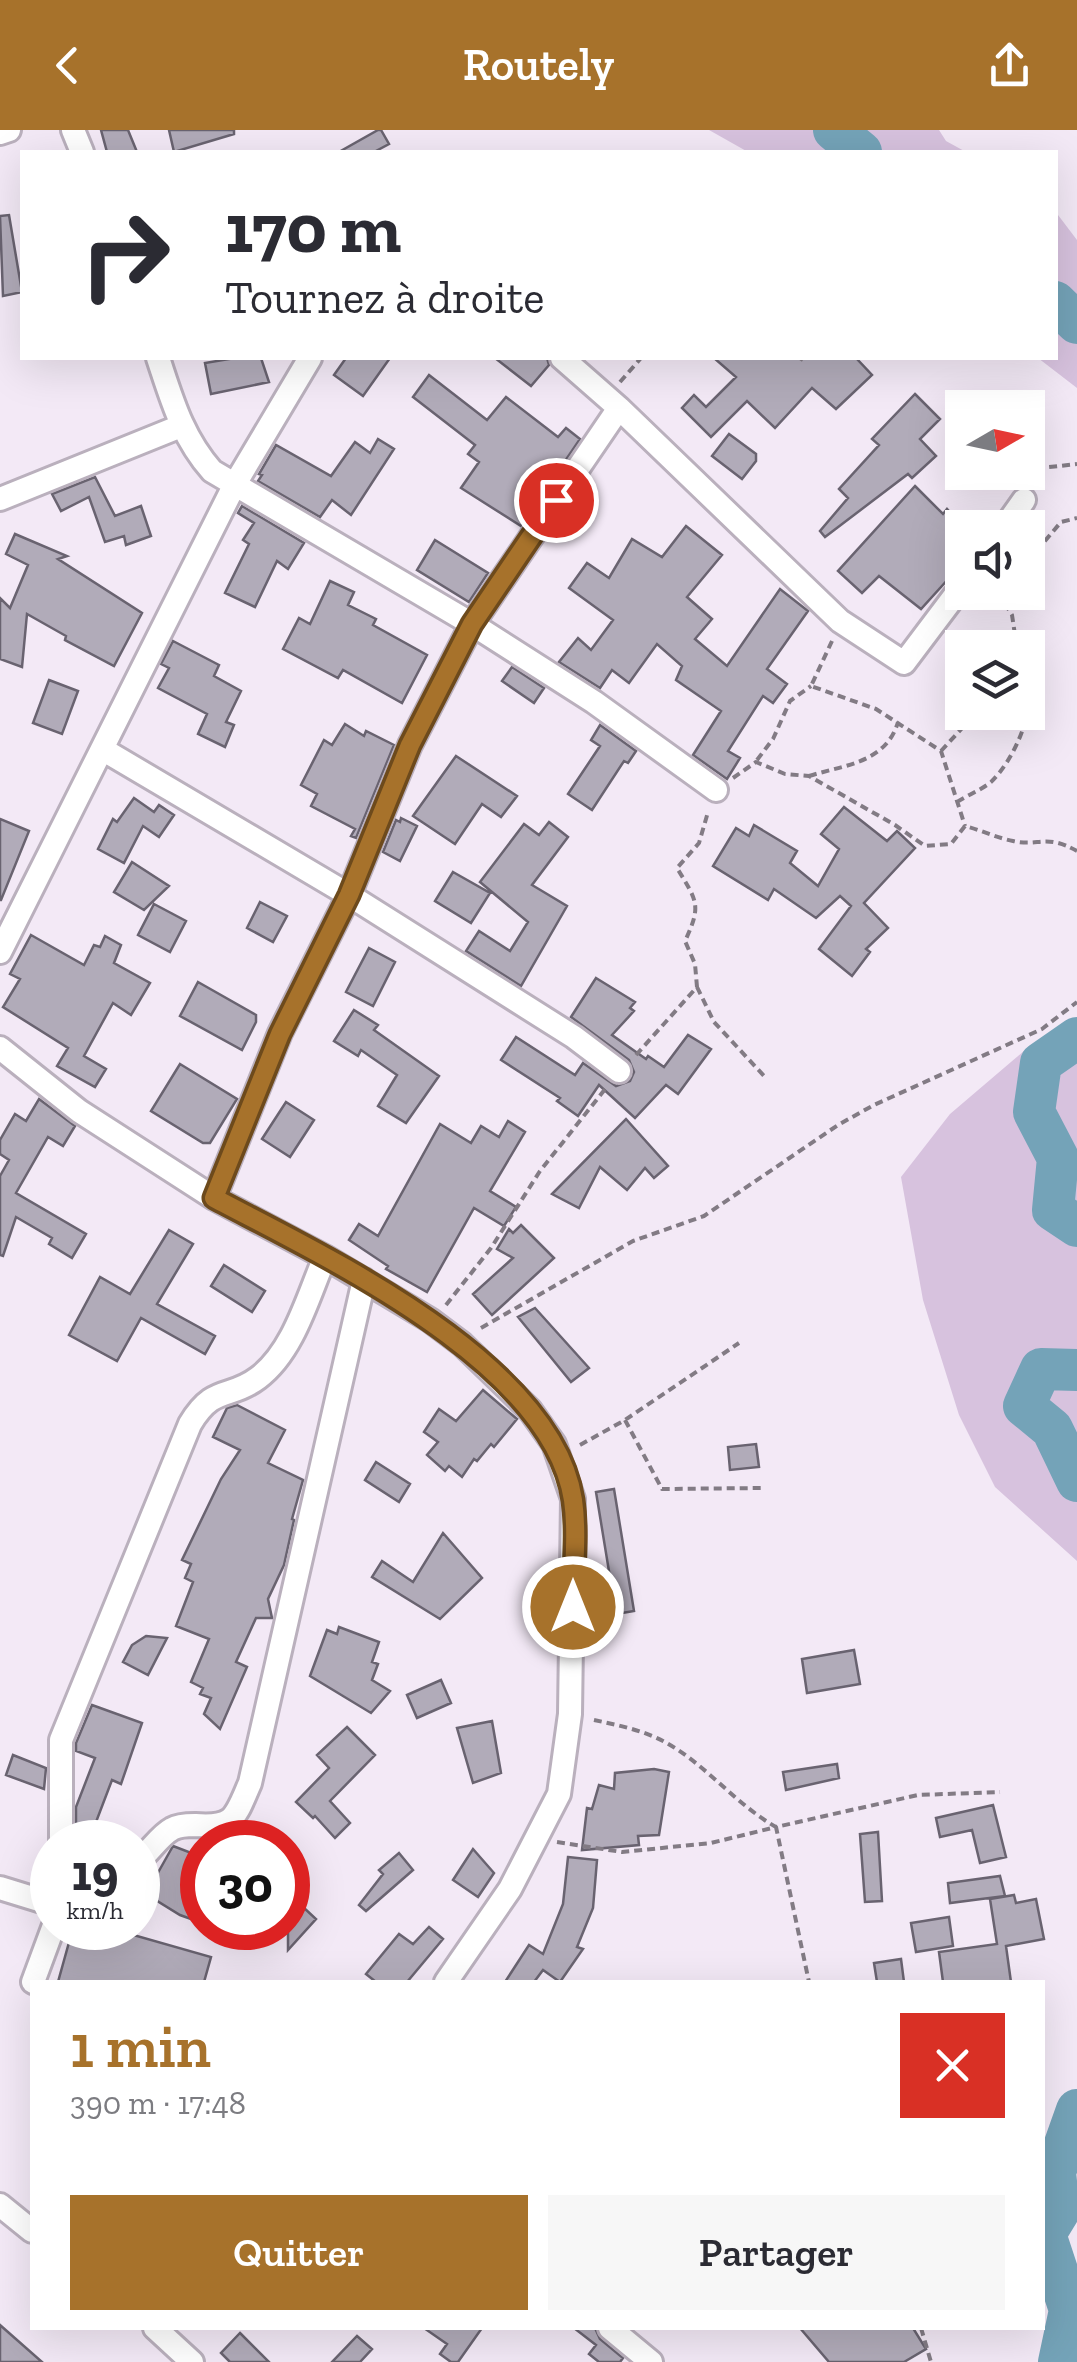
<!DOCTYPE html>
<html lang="fr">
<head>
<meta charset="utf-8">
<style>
  :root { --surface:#fff; --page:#f7f7f7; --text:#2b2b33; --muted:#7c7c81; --accent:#a7722b }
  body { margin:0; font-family:"Zilla Slab",serif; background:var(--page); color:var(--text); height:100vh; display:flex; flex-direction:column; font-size:38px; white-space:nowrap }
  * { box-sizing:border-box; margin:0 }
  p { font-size:32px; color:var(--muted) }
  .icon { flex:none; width:55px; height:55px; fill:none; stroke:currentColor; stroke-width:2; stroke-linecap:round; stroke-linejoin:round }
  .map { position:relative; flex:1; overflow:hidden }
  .drawer { position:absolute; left:30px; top:1850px; width:1015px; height:350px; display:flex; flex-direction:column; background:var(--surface); border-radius:0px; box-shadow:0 10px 40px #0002 }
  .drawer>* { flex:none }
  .guide { position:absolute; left:20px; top:20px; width:1038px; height:210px; border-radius:0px; box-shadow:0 10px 40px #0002; background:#fff; color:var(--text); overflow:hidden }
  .needle { width:65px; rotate:81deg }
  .controls { position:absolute; left:945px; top:260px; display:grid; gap:20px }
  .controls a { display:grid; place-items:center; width:100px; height:100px; border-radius:0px; background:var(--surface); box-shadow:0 10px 40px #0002; font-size:50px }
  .speed { position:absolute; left:30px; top:1690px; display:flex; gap:20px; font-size:50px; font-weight:700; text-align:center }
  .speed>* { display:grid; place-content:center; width:130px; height:130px; border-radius:50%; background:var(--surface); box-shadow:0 10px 40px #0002; line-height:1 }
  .speed small { font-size:25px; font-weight:400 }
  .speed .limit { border:15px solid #d22; background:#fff; color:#111 }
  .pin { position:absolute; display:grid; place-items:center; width:85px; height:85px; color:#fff; margin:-42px; border:5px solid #fff; border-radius:50%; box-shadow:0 2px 10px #0007 }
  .me { position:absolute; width:110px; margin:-55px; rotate:0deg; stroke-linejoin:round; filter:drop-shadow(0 0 8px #0008) }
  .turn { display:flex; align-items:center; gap:35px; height:210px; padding:0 40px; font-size:45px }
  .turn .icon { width:130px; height:130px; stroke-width:2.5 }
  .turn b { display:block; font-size:70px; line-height:85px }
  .round { display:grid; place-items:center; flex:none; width:105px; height:105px; border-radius:0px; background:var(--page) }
  .summary { display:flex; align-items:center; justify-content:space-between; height:170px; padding:0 40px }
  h1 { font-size:60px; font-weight:600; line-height:75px; color:var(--accent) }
  .primary-button { display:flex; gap:20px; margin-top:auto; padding:20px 40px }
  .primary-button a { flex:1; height:115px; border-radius:0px; background:var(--accent); color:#fff; font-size:40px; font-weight:600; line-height:115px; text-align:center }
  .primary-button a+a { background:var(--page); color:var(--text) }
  header { display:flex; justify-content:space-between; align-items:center; height:130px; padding:0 40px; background:var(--accent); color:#fff; font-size:45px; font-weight:600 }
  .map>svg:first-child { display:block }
  .green { fill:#d7c2de }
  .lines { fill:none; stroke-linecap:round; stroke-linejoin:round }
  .river { stroke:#74a3b8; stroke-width:42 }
  .building { fill:#b1abb9; stroke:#696370; stroke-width:2.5 }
  .minor-casing { stroke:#bab0bd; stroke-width:28 }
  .path { stroke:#827b84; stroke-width:4; stroke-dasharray:8 5; stroke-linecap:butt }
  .minor { stroke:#fff; stroke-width:22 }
  .route-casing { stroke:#6d4a1c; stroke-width:25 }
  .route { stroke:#a7722b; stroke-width:18 }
</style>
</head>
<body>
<header><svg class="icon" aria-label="back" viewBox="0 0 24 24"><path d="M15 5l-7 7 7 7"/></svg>Routely<svg class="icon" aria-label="share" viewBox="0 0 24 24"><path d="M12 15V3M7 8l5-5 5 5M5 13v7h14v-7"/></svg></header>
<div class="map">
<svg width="1077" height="2232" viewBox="0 0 1077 2232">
  <rect width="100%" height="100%" fill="#f3e9f6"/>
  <path class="green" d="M709,0h230l7,11 20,11h-218z
    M1055,81l22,29v148l-39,-30h17z
    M1077,893v538l-82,-74 -36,-72 -36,-115 -22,-123 49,-63 81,-69z"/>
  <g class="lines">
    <path class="river" d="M834,0l27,22
      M1055,172l22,21
      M1077,908l-36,25 -7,49 24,46 -5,52 24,16
      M1077,1240l-36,-1 -17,37 28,23 25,52
      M1059,2232l11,-52 -25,-76 14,-23 -4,-39 22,-62"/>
  </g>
  <path class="building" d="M101,0h27l9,22h-30z
    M169,0h65v4l-60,18z
    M378,0h3l8,14 -15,8h-35z
    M9,85l13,77 -19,4 -3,-80z
    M235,228h26l8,24 -58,12 -6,-31z
    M346,228h44l-27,38 -29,-21z
    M495,228h52l2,7 -18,21z
    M714,228h142l16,17 -36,34 -24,-21 -37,40 -28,-27 -36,36 -29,-29 12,-13 12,12 30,-30z
    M429,245l58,45 19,-23 52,40 8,-9 14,11 -59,87 -60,-38 18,-26 -11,-8 7,-9 -62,-48z
    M915,264l25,25 -20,20 16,17 -24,22 -4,-4 -83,63 -5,-6 28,-33 -9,-9 40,-44 -7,-6z
    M729,304l27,20v7l-14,18 -30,-23z
    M378,309l16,10 -43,66 -19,-15 -12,17 -62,-36 4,-6 -3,-1 17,-29 55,31 24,-34 15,11z
    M95,347l20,39 26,-10 10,30 -25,9 -2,-9 -19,6 -16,-45 -28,14 -9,-17z
    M915,356l28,28 4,-5 15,16v46l-11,5 -30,33 -42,-33 -17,17 -24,-22z
    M242,376l62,37 -16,26 -11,-8 -22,46 -30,-14 24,-49 -6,-4 11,-17 -16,-10z
    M686,396l36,29 -35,42 25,22 -17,20 32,27 53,-77 28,22 -41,58 20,15 -14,19 -10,-7 -35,55 12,7 -13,21 -34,-24 28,-44 -45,-31 6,-14 -25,-22 -28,39 -17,-13 -12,18 -41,-26 19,-24 13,12 22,-30 -44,-32 18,-25 22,15 23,-39 30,18z
    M15,404l52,22 -9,3 84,54 -28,53 -49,-26 1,-4 -39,-22 -5,53 -22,-8v-61l10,10 18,-43 -22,-11z
    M435,410l53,33 -19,29 -52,-32z
    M330,451l24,11 -6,13 28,14 -3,6 54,30 -25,48 -59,-33 -5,8 -55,-29 16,-31 11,6z
    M173,511l46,24 -5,11 27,15 -15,31 8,3 -9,22 -27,-13 9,-20 -49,-26 11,-20 -8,-4z
    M512,537l32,21 -10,15 -32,-22z
    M49,550l29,11 -16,43 -29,-11z
    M345,594l19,12 2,-5 28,14 -38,93 -5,-2 4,-7 -44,-23 6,-12 -16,-9 23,-45 8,5z
    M600,595l36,26 -8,12 -4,-2 -32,49 -24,-16 32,-48 -9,-6z
    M456,626l61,40 -16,21 -19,-13 -27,40 -42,-28z
    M134,668l20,14 5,-7 15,10 -15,22 -16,-11 -19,37 -26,-14 15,-30 4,3z
    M844,677l43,34 10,-10 18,17 -51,55 24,25 -22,21 4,3 -18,24 -33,-27 32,-43 -11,-10 -24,22 -42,-29 -6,11 -55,-34 23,-38 13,8 5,-11 43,26 -7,12 28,23 21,-37 -18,-15z
    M401,688l16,8 -17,35 -17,-9 13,-32 4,2z
    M0,689l29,12 -28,69h-1z
    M549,692l19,15 -36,48 35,21 -46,80 -55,-35 13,-20 31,20 18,-29 -48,-40 44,-58 15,11z
    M132,732l37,24 -25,24 -30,-18z
    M453,742l37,21 -19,30 -36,-22z
    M260,772l27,14 -14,26 -26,-14z
    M154,774l32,17 -16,31 -32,-17z
    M31,805l53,30 10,-20 6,2 5,-11 16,9 -7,18 36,20 -19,32 -18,-12 -29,53 22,13 -11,18 -38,-21 11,-18 -65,-41 17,-28 -10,-5z
    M369,818l26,14 -22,44 -27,-14z
    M596,848l39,24 -5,6 4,3 -22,24 34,24 2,-3 16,11 24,-32 23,14 -33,45 -12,-9 -31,33 -36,-33 -21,31 -21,-15 3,-3 -59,-38 15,-23 59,38 8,-12 33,23 14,-5 4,-9 -5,-12 -58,-43z
    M198,852l58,33v7l-14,28 -62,-34z
    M354,880l24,15 -4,5 65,46 -33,47 -28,-17 19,-31 -36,-25 -3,6 -24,-15z
    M180,934l57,35 -27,44h-7l-52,-32z
    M39,969l36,27 -12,20 -15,-9 -32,56 70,41 -14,24 -23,-14 3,-6 -36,-21 -13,39 -3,-1v-79l9,-16 -9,-6v-14l15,-26 11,7z
    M286,972l28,18 -24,37 -28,-18z
    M626,989l42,47 -14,12 -9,-10 -18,22 -27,-23 -21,41 -27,-14z
    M508,991l17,11 -35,59 26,16 -12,19 -30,-18 -47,84 -41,-23 2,-3 -39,-26 10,-16 19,12 62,-112 31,19 10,-17 18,11z
    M521,1095l33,33 -62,57 -19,-21 40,-36 -16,-9 12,-20 4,4z
    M169,1100l24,14 -36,60 58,32 -10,18 -64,-36 -24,43 -48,-26 31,-58 30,17z
    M224,1135l41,26 -13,21 -41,-26z
    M535,1178l54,60 -18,14 -53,-65z
    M483,1260l34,29 -23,28 -3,-3 -14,17 -3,-2 -12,18 -13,-11 -4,5 -18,-16 11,-13 -14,-10 15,-23 17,12z
    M237,1275l48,25 -17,33 35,17 -11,39 2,1 -10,45 -16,34 4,19h-16l-20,44 11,5 -27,62 -16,-15 7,-16 -11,-4 3,-6 -12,-6 18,-43 -33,-13 17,-44 -8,-4 6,-14 -9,-4 39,-81 19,-29 -27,-13 14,-29z
    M756,1314l3,23 -29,3 -2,-23z
    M376,1332l34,22 -11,18 -34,-22z
    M614,1359l20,122 -18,3 -20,-122z
    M443,1403l39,45 -42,41 -68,-42 10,-16 31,21z
    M339,1497l40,15 -7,20 6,2 -6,16 18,11 -19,22 -61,-37 17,-46 10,4z
    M146,1506l21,2 -19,37 -25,-13 9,-17z
    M854,1520l6,34 -53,9 -5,-34z
    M441,1550l10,23 -34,15 -10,-23z
    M92,1575l50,18 -21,61 -9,-4 -19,50 -17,-6v-17l19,-49 -19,-7v-8z
    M492,1591l9,52 -28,10 -16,-55z
    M347,1597l28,28 -45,46 20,22 -15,15 -20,-22 -2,2 -17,-16 33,-34 -12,-13z
    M13,1625l33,13 -2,21 -38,-14z
    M837,1634l2,14 -53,12 -3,-18z
    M654,1639l15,3 -10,63 -21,1 1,9 -57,5 5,-42 5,1 7,-24 15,4 1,-16z
    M993,1675l13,52 -26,6 -8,-33 -32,7 -4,-19z
    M878,1702l4,69 -17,1 -5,-68z
    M173,1716l29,11v66l-22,-8 -34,-21z
    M473,1719l21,24 -16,24 -25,-17z
    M399,1723l14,17 -47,41 -7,-6 24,-31 -4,-4z
    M568,1727l29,3 -4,48 -16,39 6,2 -23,33 -17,-12 -9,12h-29l24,-37 14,9 20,-50z
    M1000,1746l5,20 -55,7 -2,-20z
    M288,1763l28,26 -28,31z
    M1014,1765l2,8 20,-4 8,40 -38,7 5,36h-68l-4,-30 58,-8 -7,-45z
    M949,1787l4,29 -37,6 -5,-29z
    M429,1797l14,12 -36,43h-31l-10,-8 33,-40 14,10z
    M73,1798h36l102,29 -7,25h-146z
    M901,1829l3,23h-27l-3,-19z
    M0,2195l42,37h-42z
    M424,2198h58l-24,34h-7l-11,-8 7,-10z
    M574,2198h21l5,11 23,19 -3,4h-21l-10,-8 7,-9z
    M800,2198h113l13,21 -22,13h-75z
    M240,2203l29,29h-39l-9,-9z
    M357,2206l15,13 -12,13h-28z"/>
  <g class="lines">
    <defs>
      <path id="minor" d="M73,0l9,22
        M0,3l9,-3
        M158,228c14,42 24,79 54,113l260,153 122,78 122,88
        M562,228l57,50 221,213 64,42 58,-77
        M0,369l181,-73
        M1004,398l20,-28
        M102,619l247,146 225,142 45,34
        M0,822l235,-468 75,-126
        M0,918l79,63 135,87 111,59 105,63 32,24 68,66 24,34 19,55 -3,215 -11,80 -49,95 -64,93
        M214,1068l66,-165 69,-138 61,-150 62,-121 147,-216
        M61,1712v-102l129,-316c24,-40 39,-24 68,-46 36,-27 50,-82 67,-121
        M138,1731c12,-9 21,-25 34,-32 7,-4 16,-4 23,-4 40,3 40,-8 55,-42l114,-503
        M0,1758l52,16
        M33,1852l20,-54
        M0,2075l32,26
        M155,2198l37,34
        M610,2198l41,34"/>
    </defs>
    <use href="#minor" class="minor-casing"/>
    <path class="path" d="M800,228l3,2
      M620,252l21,-24
      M1027,349l14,-11 36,-4
      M1028,431l33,-39 16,-4
      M1004,462l-3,5 11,18 5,33
      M832,511l-21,45 65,23 65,42 24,75
      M941,621l36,-39
      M757,630l16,-21 17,-38 21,-15
      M809,646c35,-11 77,-13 89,-54
      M733,648l23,-16 29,12 24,2 86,49 30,21 26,-2 14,-18c16,4 32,12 48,15 27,6 31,-8 64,10
      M957,672c11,-7 24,-12 34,-20 22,-21 44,-69 37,-99
      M697,857l17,35 51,55
      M636,925l61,-68 -2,-23 -10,-23c17,-36 12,-40 -8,-73l22,-25 9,-31
      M446,1175l45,-57 49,-77 66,-83
      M481,1198l152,-87 71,-25 134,-91 36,-20 168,-76 35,-27
      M625,1290l37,69 103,-1
      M580,1315l45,-25 114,-77
      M594,1590c23,5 48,10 69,21 42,22 72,63 113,86l142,-32 82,-3
      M557,1712l65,10 89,-9 65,-16 33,155
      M921,2198l10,34"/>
    <use href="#minor" class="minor"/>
  </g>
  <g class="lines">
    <defs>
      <path id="route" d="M556,370l-84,124 -62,121 -61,150 -69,139 -66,164c111,59 338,164 359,302 5,34 0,73 0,107"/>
    </defs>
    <use href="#route" class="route-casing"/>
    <use href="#route" class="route"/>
  </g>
</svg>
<div class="controls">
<a><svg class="needle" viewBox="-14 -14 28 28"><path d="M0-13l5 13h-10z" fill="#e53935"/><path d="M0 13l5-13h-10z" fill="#7c7c81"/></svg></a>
<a><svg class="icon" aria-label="sound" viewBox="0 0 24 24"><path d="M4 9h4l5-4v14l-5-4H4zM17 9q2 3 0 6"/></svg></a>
<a><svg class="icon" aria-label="layers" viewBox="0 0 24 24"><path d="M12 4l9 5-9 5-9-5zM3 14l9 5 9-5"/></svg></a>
</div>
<div class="speed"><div>19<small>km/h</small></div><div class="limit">30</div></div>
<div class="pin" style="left:556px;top:370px;background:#d93025"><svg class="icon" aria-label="arrive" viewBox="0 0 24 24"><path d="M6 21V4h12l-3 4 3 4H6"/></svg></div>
<svg class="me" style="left:573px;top:1477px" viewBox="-20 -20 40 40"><circle r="17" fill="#a7722b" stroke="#fff" stroke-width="3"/><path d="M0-11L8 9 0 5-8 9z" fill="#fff"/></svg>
<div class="guide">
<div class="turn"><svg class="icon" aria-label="right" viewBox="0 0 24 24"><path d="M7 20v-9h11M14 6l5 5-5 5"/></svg><div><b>170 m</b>Tournez à droite</div></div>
</div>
<section class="drawer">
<div class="summary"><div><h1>1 min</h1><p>390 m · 17:48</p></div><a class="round" style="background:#d93025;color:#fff"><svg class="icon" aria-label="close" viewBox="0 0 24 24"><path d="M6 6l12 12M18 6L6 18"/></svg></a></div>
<div class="primary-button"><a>Quitter</a><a>Partager</a></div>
</section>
</div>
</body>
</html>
